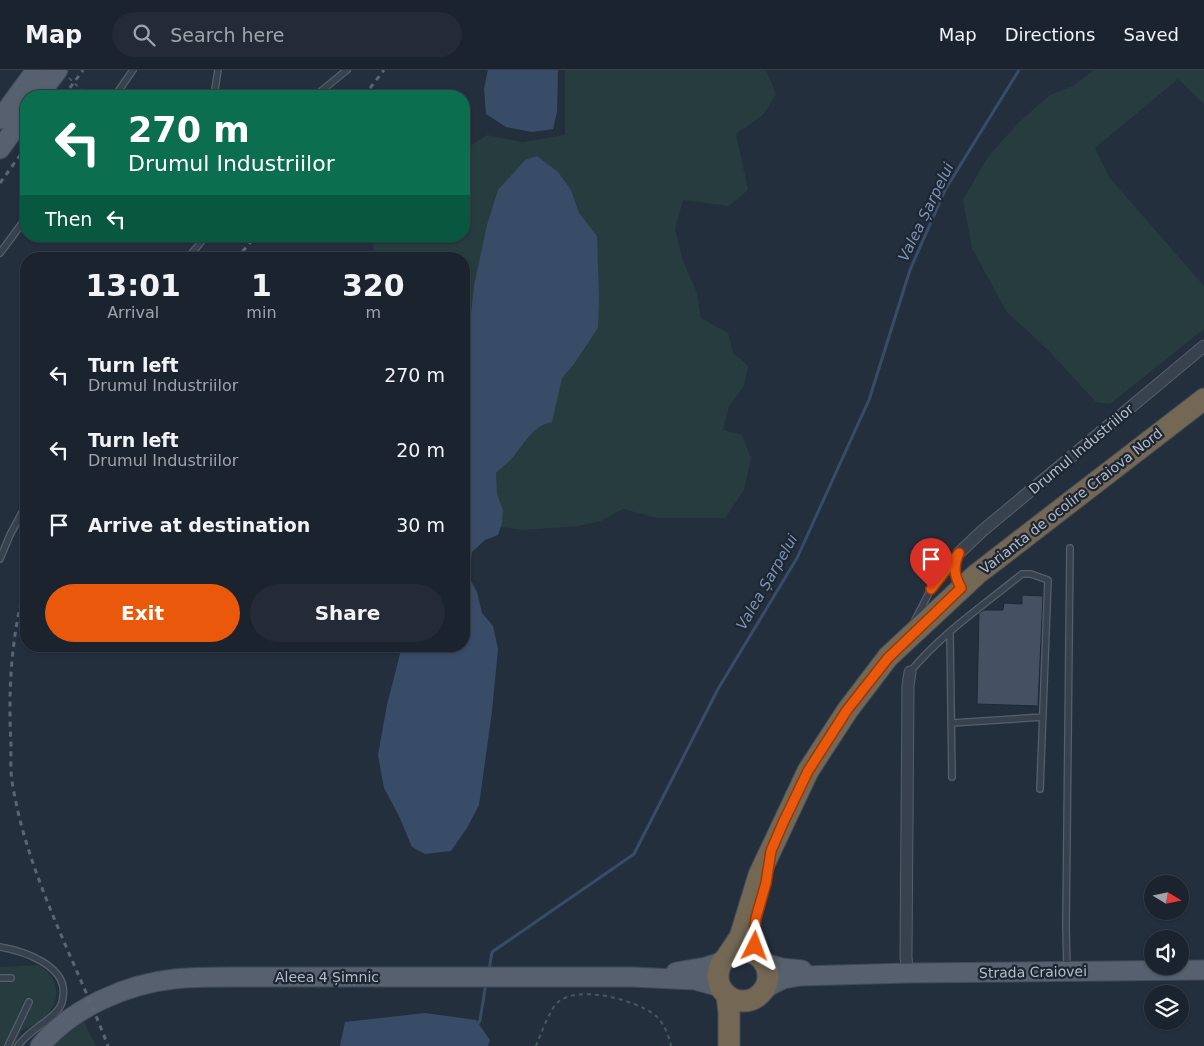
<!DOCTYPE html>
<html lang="en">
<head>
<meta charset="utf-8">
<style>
  :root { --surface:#1b232e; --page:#242b36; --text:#f1f3f6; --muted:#a0a4aa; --line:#39404a; --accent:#ea580c }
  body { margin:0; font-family:"DejaVu Sans",sans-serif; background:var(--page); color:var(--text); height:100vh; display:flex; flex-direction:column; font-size:19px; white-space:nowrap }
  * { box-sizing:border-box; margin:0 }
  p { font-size:16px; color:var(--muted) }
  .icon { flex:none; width:28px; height:28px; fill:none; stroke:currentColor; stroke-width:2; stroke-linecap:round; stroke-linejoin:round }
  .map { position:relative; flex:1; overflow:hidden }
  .details { position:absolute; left:20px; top:182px; width:450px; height:400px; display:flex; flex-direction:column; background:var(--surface); border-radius:20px; box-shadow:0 1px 4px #0004,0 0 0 1px var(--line) }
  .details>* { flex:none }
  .guide { position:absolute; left:20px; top:20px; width:450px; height:152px; border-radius:20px; box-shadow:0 1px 4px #0004,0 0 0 1px var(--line); background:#0b6e4f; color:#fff; overflow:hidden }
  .needle { width:32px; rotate:100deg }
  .tools { position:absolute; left:1144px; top:805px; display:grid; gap:10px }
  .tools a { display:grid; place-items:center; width:45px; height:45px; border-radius:50%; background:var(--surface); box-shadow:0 1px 4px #0004,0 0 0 1px var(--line); font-size:25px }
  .pin { position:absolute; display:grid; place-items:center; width:42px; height:42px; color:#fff; margin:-51px -21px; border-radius:50% 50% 50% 0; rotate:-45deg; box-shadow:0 0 5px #0007 }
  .pin .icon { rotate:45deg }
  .me { position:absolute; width:55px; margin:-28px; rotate:3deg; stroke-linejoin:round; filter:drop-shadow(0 0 4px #0008) }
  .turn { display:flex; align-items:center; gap:18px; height:105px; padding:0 25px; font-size:22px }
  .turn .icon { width:65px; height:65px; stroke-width:2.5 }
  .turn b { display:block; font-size:35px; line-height:42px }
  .then { display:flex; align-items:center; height:48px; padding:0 25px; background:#0003; gap:10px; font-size:19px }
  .eta { display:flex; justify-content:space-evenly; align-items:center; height:85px; text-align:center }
  .eta b { font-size:30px; font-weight:700; line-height:35px }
  .cta { display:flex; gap:10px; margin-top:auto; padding:10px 25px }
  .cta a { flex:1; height:58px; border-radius:30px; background:var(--accent); color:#fff; font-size:20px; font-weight:700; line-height:58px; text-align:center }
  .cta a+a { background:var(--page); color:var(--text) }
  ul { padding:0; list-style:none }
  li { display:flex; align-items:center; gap:15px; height:75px; padding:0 25px }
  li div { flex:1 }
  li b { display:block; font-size:19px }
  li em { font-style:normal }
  header { display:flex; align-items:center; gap:30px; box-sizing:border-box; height:70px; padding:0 25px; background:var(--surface); border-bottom:1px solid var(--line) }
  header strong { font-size:24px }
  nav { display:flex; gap:28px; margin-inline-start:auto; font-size:18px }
  .search { width:350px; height:45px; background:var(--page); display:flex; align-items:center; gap:12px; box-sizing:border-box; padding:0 18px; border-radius:28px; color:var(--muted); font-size:19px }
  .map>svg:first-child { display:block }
  .green { fill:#263c3f }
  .water { fill:#394c67 }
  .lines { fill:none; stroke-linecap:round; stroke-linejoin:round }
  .stream { stroke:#394c67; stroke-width:3 }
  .building { fill:#455162; stroke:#1f2835 }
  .lane-casing { stroke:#565f6c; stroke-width:8 }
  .street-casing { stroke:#565f6c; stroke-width:13 }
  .primary-casing { stroke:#414a57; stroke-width:21 }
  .highway-casing { stroke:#434c59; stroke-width:23 }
  .path { stroke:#44595c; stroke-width:2; stroke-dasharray:4 4; stroke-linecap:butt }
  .lane { stroke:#38414e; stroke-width:5.5 }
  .street { stroke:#38414e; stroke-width:11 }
  .primary { stroke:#56606e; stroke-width:19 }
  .highway { stroke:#746855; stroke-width:21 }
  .rail { stroke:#5a6575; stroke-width:3; stroke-dasharray:5 5; stroke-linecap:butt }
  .route-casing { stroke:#983908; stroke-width:12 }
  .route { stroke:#ea580c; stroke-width:9 }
  .labels { text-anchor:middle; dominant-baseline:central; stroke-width:4.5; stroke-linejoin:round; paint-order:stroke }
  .street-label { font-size:14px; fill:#b4bcc9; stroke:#1d2633 }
  .water-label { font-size:15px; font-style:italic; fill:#7c92b1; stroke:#1d2633 }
</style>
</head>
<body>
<header>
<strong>Map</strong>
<div class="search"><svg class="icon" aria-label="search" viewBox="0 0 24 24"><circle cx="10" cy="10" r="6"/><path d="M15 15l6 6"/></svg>Search here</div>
<nav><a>Map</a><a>Directions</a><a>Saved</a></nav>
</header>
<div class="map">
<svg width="1204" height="976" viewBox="0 0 1204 976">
  <rect width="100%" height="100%" fill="#242f3e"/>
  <path class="green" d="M565,0h200l2,2 9,22 -13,21 -27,19 12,56 -19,16 -46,-6 -8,29 8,32 14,32 4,25 27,15 5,20 15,13 -4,20 -15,20 -6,24 19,5 9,23 -7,32 -19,28h-67l-35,-9 -22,12 -23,5 -56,4 -58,-9v-262h-90l-1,-23h91v-47h2l-2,-39 23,-15 35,7 43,-7z
    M1094,0h110v34l-26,-25 -83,69 14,29 95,109v43l-94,75 -14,-2 -48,-52 -42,-39 -34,-63 -9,-48 24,-42 32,-36 31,-27 23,-9z
    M37,895c28,13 24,44 -1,59 -4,2 -10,4 -14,6l-8,16h-14v-79z
    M84,952l12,24h-42l3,-4z"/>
  <path class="water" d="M488,0h70l-1,42 -4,17 -21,3 -26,-5 -20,-13 -2,-25z
    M537,86l21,16 13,18 8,23 18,23 2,63 -1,29 -24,36 -12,14 -10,44c-18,3 -27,20 -38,34 -5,6 -12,11 -18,17l1,21 6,16 -1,13 -4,12 -13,5 -13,12 -3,25 8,15 5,21 11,13 5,23 -6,62 -13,94 -12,23 -16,23 -26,3 -13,-7 -13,-31 -15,-28 -6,-33 9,-50 15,-59h62v-270l10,-90 13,-61 11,-35 27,-30z
    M425,943l51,7 14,20 -2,6h-148l5,-24z"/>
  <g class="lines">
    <path class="stream" d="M489,900l3,-18 142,-98 84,-165 79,-131 72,-158 41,-130 35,-80 74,-120
      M477,956l3,-6 6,-37"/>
  </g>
  <path class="building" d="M1022,525l21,1 -5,110 -61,-2 2,-91 5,-3h19l1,-7 18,1z"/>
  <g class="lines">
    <defs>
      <path id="lane" d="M115,26l18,-26
        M214,26l4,-26
        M315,26l32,-26
        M0,183l26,-35
        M187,189l19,-23
        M957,487l-3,12 5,15
        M0,489l10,-24 16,-30
        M914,552l17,-33 28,-36
        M950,563l2,144
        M910,602c31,-38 74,-67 112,-98h9l17,6 -8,209
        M952,653l91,-6
        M0,877c24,4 68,19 63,49 0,5 -2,10 -5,14 -12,14 -30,21 -40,36
        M1067,898l-1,-41 4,-379
        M0,908h11
        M8,976l21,-44"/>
      <path id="street" d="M959,483l22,-21 223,-186
        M908,903l-2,-15 2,-272 2,-14"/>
      <path id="primary" d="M38,26l20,-26
        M0,49l36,-49
        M0,79l26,-36
        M765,893l17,5 20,2
        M676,902l30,-5 15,-5
        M763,921l8,-6 12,-6 18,-3 107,-3 296,-3
        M40,976c32,-38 86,-62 134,-67 19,-2 39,-2 58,-2h400l63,3 25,7"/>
      <path id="highway" d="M718 906a25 25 0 1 1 50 0a25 25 0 1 1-50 0Z
        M728,885l12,-18 19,-62 49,-104 39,-60 41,-54 89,-83 227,-175
        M727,926l2,16v34"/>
    </defs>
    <use href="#lane" class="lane-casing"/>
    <use href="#street" class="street-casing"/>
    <use href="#primary" class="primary-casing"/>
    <use href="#highway" class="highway-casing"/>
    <path class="path" d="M69,8l19,18
      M536,976c4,-10 13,-34 20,-42 19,-21 81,-4 100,12 8,7 13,20 15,30"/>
    <use href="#lane" class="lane"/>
    <use href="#street" class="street"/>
    <use href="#primary" class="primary"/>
    <use href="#highway" class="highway"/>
    <path class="rail" d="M64,26l19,-26
      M364,26l20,-26
      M0,113l26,-36
      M236,189l20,-23
      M26,513c-15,53 -18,108 -15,162 0,13 -1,28 2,42 15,89 63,175 95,259"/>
  </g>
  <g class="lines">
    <defs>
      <path id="route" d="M755,876l-1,-12 2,-16 10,-35 5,-32 12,-28 25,-52 39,-61 41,-52 73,-70c-7,-13 -8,-21 -2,-35l-28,36"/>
    </defs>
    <use href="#route" class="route-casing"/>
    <use href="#route" class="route"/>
  </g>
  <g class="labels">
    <g class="street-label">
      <text transform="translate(1081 379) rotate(-40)">Drumul Industriilor</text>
      <text transform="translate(1071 431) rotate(-38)">Varianta de ocolire Craiova Nord</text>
      <text transform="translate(1033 902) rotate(-1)">Strada Craiovei</text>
      <text x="327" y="907">Aleea 4 Șimnic</text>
    </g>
    <g class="water-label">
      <text transform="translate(926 142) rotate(-64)">Valea Șarpelui</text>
      <text transform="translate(767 512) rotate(-60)">Valea Șarpelui</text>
    </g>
  </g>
</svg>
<div class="tools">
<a><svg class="needle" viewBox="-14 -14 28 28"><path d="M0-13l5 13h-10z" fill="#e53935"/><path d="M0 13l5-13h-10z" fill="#a0a4aa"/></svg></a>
<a><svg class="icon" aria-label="sound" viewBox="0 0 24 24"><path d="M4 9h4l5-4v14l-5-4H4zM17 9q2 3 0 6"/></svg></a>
<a><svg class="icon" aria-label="layers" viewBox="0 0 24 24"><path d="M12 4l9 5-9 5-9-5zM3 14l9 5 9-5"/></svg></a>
</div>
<div class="pin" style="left:931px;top:519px;background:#d93025"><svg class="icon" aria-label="arrive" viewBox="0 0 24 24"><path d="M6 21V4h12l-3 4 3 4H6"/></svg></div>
<svg class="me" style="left:755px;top:876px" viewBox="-20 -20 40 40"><path d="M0-17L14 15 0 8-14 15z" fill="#ea580c" stroke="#fff" stroke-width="4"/></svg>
<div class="guide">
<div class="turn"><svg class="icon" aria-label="left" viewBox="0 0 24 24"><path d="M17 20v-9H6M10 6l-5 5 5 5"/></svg><div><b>270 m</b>Drumul Industriilor</div></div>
<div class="then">Then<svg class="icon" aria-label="left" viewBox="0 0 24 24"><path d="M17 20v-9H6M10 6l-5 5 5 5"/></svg></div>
</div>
<section class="details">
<div class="eta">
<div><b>13:01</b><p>Arrival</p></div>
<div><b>1</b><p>min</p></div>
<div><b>320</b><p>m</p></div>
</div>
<ul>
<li><svg class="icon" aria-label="left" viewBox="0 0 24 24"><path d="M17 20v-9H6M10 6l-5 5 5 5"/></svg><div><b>Turn left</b><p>Drumul Industriilor</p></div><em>270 m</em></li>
<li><svg class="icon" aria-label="left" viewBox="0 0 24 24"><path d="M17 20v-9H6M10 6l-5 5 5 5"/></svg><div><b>Turn left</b><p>Drumul Industriilor</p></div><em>20 m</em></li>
<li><svg class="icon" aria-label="arrive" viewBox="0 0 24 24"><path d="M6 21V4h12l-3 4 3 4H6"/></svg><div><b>Arrive at destination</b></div><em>30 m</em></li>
</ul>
<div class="cta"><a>Exit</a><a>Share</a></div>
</section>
</div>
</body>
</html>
